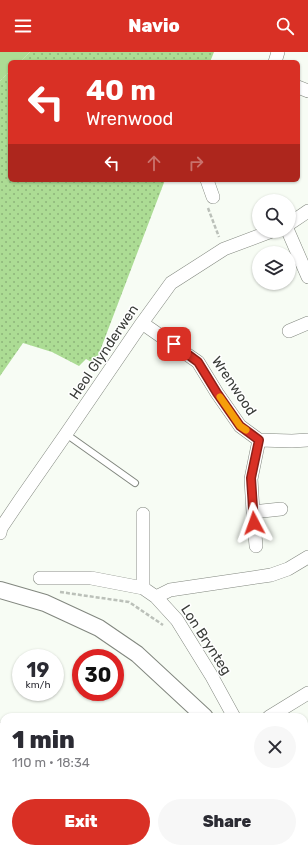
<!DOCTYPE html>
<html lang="en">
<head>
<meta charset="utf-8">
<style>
  :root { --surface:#fff; --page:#f7f7f7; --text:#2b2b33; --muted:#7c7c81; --accent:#d93025 }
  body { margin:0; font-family:Rubik,sans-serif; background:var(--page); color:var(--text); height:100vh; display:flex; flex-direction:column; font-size:15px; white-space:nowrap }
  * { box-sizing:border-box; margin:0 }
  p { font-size:13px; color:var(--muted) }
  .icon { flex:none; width:22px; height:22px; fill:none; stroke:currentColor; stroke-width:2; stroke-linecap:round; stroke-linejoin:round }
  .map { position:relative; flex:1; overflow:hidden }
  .sheet { position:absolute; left:0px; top:661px; width:308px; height:140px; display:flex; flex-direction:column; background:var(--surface); border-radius:12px 12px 0 0; box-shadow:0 1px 3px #0004 }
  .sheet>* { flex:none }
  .hud { position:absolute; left:8px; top:8px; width:292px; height:122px; border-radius:6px; box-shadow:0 1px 3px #0004; background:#d93025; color:#fff; overflow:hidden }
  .buttons { position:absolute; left:252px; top:142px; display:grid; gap:8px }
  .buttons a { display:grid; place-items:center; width:44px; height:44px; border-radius:50%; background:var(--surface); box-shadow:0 1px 3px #0004; font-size:20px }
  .speed { position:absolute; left:12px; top:597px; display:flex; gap:8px; font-size:20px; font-weight:700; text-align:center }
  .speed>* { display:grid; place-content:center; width:52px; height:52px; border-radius:50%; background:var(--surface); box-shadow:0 1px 3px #0004; line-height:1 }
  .speed small { font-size:10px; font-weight:400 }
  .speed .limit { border:6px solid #d22; background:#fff; color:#111 }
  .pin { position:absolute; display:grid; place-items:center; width:34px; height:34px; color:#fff; margin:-17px; border-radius:8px; box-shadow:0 2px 6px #0006 }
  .me { position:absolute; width:44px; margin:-22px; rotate:356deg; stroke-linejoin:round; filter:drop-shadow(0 0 3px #0008) }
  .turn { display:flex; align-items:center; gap:14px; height:84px; padding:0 12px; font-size:18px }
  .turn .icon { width:52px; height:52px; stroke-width:2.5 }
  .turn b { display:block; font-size:28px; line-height:34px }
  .lanes { display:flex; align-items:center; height:38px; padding:0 12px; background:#0003; justify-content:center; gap:20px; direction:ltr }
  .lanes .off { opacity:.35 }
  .round { display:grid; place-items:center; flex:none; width:42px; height:42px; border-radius:21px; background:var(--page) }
  .overview { display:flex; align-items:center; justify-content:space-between; height:68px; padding:0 12px }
  h1 { font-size:24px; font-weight:800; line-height:30px }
  .action { display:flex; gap:8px; margin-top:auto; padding:8px 12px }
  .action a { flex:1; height:46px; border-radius:24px; background:var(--accent); color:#fff; font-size:16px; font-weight:800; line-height:46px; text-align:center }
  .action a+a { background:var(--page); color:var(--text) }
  header { display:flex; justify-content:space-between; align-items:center; height:52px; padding:0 12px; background:var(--accent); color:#fff; font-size:18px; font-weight:800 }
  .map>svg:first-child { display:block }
  .grass { fill:#acdc94 }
  .park { fill:url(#park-dots) }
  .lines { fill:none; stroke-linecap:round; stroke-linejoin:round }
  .service-casing { stroke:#82877f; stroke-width:8 }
  .minor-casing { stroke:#82877f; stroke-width:14 }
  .tertiary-casing { stroke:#82877f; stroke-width:18 }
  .path { stroke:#bbc0b9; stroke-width:2.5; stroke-dasharray:4 2; stroke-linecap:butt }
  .service { stroke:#fff; stroke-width:6 }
  .minor { stroke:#fff; stroke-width:13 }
  .tertiary { stroke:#fff; stroke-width:16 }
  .route-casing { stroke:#8d1f18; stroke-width:10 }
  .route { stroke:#d93025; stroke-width:7 }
  .slow { stroke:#f59e0b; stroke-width:7 }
  .labels { text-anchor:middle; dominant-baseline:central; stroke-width:3; stroke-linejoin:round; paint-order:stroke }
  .street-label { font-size:14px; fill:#3a3d39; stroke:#fff }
</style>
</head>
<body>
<header><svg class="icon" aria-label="menu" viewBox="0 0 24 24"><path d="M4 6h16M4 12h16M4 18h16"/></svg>Navio<svg class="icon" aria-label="search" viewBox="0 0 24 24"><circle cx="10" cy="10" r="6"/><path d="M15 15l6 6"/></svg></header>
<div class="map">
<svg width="308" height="801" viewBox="0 0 308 801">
  <defs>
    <pattern id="park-dots" width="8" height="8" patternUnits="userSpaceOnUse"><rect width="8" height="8" fill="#acdc94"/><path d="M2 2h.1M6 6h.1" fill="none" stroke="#8db47a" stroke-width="1.8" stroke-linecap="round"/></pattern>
  </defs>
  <rect width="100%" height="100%" fill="#f7fcf4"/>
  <path class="grass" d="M0,0h30l-10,10h-10v9l-10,10z"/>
  <path class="park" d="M30,0h184l-4,10h-190z
    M10,19v109h155l-70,184 -9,-5 -7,7 -27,-14 -29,-9 -23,33v-295z"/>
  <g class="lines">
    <defs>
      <path id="service" d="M66,382l69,49"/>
      <path id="minor" d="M275,10l3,-10
        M298,35l10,4
        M207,128l6,17
        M289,172l19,-13
        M288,179l20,46
        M142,271l56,39 19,31 23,33 19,14 33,1 16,-1
        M289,279l19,-8
        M253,460l28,-3
        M0,481l1,-5 19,-28 46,-66 76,-111 29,-40 53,-34 48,-18
        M256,494l-3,-34 -2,-33 8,-39
        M40,526h51l52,10 13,9 21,23 34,55 23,42
        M143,536v-74
        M156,545l14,-7 101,-15 17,-6 20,-12
        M269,665l39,-24
        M0,677h4
        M4,801l1,-4
        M208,801l3,-4"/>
      <path id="tertiary" d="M0,538l45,13 54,25 38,26 68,63
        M304,761l4,4"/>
    </defs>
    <use href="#service" class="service-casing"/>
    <use href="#minor" class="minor-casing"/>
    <use href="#tertiary" class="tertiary-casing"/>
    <path class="path" d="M208,156l11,29
      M60,540l69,10 34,23
      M304,742l4,3"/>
    <use href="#service" class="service"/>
    <use href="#minor" class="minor"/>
    <use href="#tertiary" class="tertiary"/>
  </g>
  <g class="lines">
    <defs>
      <path id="route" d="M174,292l24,18 19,31 23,33 19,14 -8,38 3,45"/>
    </defs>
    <use href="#route" class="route-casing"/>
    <use href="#route" class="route"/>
    <path class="slow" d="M220,345l20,29 6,4"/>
  </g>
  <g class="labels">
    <g class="street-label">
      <text transform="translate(104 300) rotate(-56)">Heol Glynderwen</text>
      <text transform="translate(234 334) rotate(56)">Wrenwood</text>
      <text transform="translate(206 588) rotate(57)">Lon Brynteg</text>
    </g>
  </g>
</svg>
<div class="buttons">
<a><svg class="icon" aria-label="search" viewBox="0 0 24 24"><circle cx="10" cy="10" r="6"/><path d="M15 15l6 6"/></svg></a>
<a><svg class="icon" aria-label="layers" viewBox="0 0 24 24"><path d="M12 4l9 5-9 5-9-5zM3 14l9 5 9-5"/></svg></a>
</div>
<div class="speed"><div>19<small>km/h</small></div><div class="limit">30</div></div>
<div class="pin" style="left:174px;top:292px;background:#d93025"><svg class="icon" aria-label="arrive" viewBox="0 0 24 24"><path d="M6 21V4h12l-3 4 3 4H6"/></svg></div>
<svg class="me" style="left:254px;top:471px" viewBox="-20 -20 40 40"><path d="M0-17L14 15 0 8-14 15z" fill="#d93025" stroke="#fff" stroke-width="4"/></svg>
<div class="hud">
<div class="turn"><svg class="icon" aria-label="left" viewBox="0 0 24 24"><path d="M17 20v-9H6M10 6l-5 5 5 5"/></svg><div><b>40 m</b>Wrenwood</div></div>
<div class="lanes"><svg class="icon" aria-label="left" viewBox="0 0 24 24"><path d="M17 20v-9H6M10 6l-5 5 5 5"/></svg><svg class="icon off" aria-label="ahead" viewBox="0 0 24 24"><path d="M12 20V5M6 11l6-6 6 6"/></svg><svg class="icon off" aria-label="right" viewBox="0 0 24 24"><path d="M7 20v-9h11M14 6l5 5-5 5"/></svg></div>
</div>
<section class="sheet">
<div class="overview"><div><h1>1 min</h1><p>110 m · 18:34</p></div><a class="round"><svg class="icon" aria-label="close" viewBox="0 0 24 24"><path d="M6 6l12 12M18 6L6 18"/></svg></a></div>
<div class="action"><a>Exit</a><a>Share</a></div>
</section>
</div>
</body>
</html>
